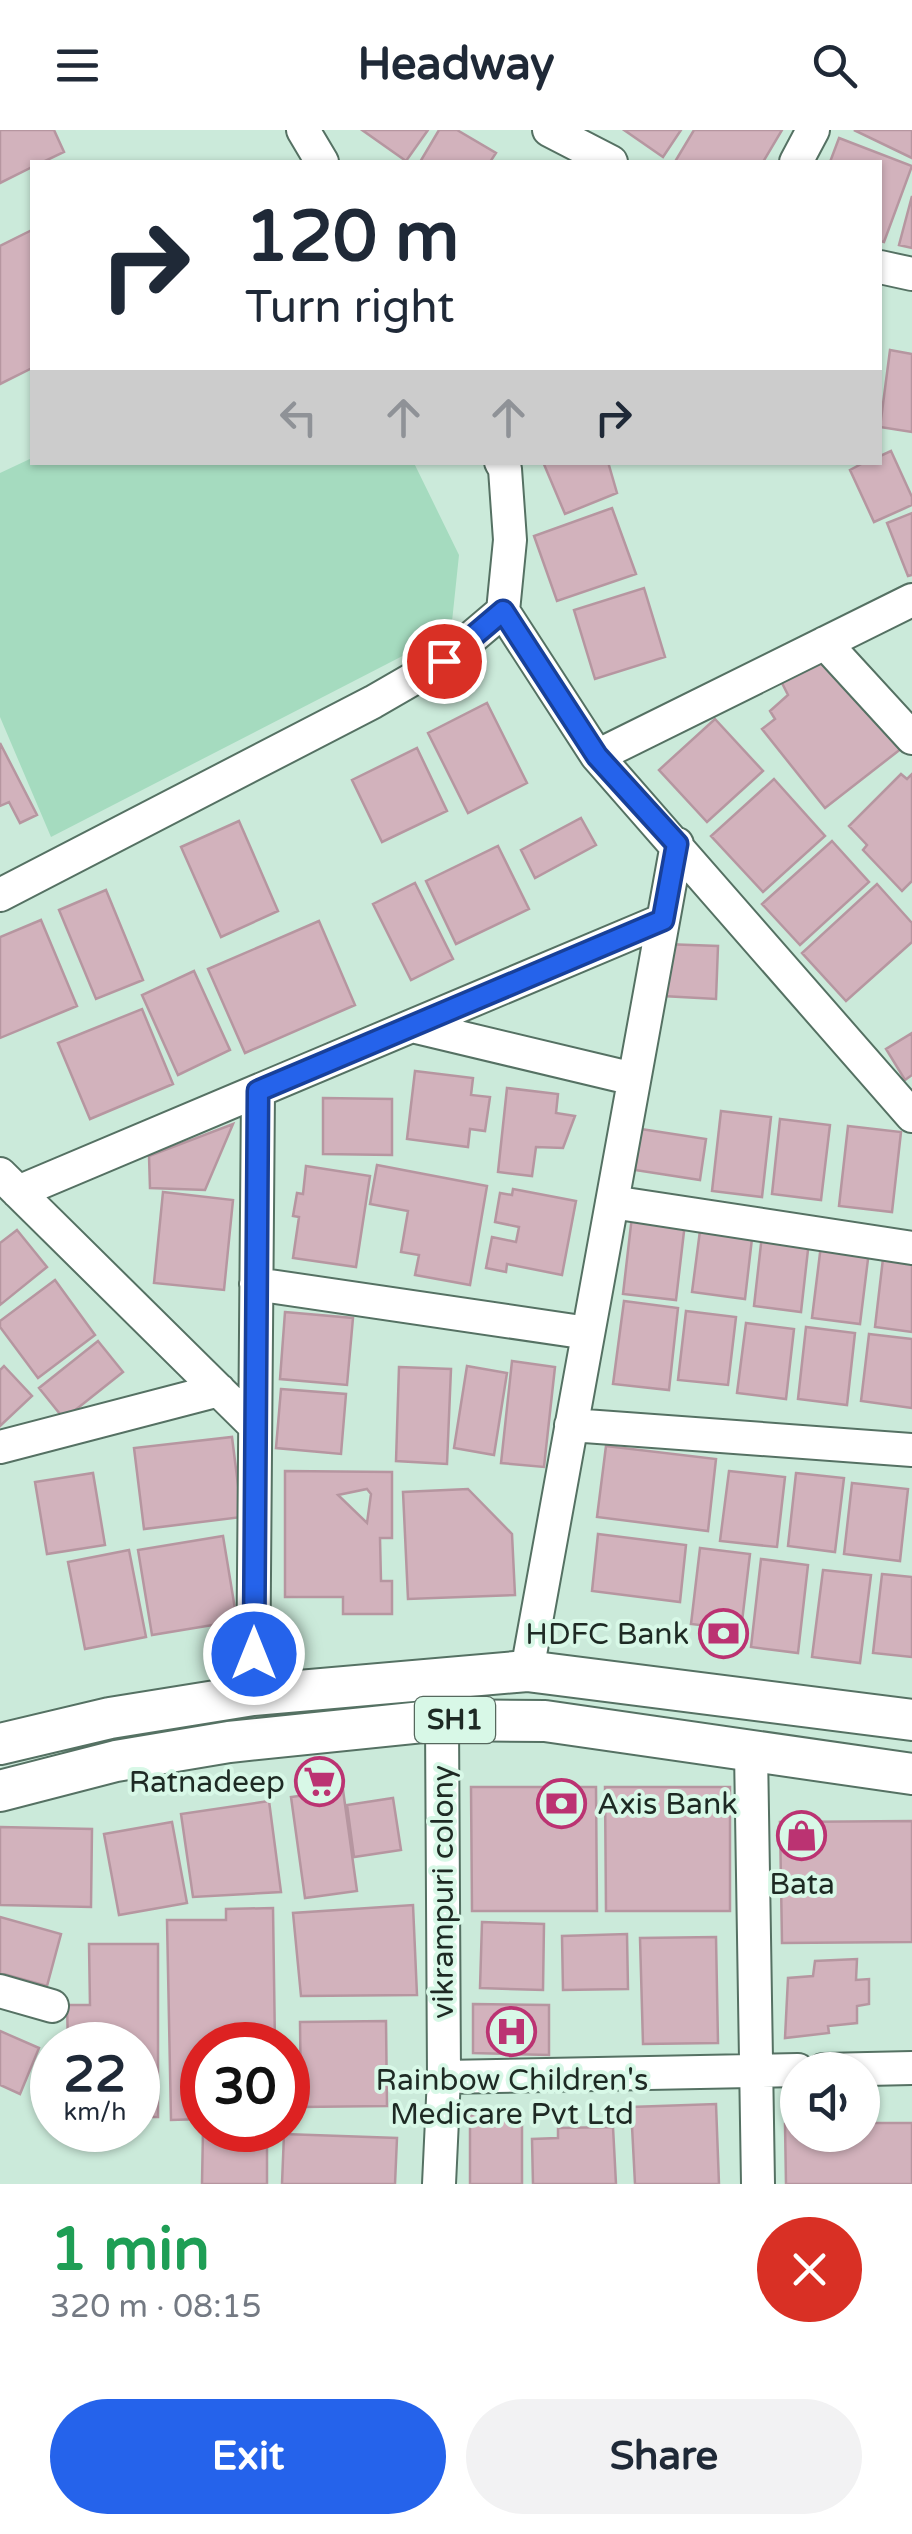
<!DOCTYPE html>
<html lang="en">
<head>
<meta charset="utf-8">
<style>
  :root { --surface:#fff; --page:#f2f2f3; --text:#1f2937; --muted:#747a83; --accent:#2563eb }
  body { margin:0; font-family:"Varela Round",sans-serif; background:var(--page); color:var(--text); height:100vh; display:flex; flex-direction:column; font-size:38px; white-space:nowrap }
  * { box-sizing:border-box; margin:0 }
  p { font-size:32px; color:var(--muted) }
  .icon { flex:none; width:55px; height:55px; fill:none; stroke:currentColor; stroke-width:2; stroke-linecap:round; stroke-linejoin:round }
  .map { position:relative; height:2054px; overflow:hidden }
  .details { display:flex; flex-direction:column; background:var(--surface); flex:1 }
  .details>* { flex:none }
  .hud { position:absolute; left:30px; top:30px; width:852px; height:305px; border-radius:0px; box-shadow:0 2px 8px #0004; background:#fff; color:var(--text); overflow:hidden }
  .tools { position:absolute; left:780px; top:1922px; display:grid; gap:20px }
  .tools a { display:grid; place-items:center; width:100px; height:100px; border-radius:50%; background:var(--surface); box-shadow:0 2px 8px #0004; font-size:50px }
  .speed { position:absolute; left:30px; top:1892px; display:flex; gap:20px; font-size:50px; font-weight:700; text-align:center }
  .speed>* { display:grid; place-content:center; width:130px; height:130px; border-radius:50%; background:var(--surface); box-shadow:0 2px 8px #0004; line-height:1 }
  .speed small { font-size:25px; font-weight:400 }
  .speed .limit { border:15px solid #d22; background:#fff; color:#111 }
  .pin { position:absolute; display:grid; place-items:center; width:85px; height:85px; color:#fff; margin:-42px; border:5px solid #fff; border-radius:50%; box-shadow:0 2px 10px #0007 }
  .me { position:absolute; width:110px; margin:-55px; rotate:0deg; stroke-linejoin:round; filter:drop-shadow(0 0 8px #0008) }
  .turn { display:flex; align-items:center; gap:35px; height:210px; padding:0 50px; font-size:45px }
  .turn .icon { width:130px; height:130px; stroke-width:2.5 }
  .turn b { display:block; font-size:70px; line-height:85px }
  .lanes { display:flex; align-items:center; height:95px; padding:0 50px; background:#0003; justify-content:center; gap:50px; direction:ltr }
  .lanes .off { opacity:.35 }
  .round { display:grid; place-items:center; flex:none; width:105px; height:105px; border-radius:52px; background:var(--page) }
  .headline { display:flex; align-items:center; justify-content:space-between; height:170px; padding:0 50px }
  h1 { font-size:60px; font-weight:700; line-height:75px; color:#1e9e55 }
  .cta { display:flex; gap:20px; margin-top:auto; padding:20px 50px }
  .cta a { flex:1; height:115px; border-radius:60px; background:var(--accent); color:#fff; font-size:40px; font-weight:700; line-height:115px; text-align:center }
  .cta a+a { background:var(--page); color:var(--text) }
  header { display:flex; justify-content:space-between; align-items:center; height:130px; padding:0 50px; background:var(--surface); font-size:45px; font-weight:700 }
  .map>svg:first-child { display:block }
  .green { fill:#a5dbbf }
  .building { fill:#d2b2bc; stroke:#b696a0; stroke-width:2.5; fill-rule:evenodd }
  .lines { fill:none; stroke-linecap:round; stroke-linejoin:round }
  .minor-casing { stroke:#557163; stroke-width:36 }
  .major-casing { stroke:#557163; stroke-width:44 }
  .minor { stroke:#fff; stroke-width:32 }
  .major { stroke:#fff; stroke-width:40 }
  .route-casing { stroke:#184099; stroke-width:25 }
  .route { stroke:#2563eb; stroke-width:18 }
  .labels { text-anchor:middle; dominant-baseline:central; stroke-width:8; stroke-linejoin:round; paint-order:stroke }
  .shield { fill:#d8f8e7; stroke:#56685e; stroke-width:2.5 }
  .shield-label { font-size:28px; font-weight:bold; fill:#1e2a24 }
  .poi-label { font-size:30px; fill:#1e2a24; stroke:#d8f8e7; text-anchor:end }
  .street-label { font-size:30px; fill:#1e2a24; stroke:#d8f8e7 }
</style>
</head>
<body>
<header><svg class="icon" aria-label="menu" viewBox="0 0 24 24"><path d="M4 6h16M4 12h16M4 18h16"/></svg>Headway<svg class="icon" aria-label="search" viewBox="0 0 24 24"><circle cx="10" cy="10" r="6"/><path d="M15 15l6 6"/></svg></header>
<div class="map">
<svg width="912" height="2054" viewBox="0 0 912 2054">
  <rect width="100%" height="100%" fill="#cbeada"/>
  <path class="green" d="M32,328v4l382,1 45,92 -8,76 -400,206 -51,-120v-244z"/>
  <path class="building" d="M0,0h54l10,22 -21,10h-11v5l-32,16z
    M362,0h66l-22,31z
    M439,0h18l39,23 -6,9h-70z
    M624,0h57l-18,27z
    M694,0h88l-19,32h-83l-4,-2z
    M854,0h58v28z
    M839,8l73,28 -28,76 -4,-1v-79h-50z
    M912,66v52l-13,-3z
    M32,100v138l-32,16v-138z
    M890,220l22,4v78l-32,-5z
    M891,321l21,46v8l-38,17 -24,-52 15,-8h15v-6z
    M543,332h65l9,31 -52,21z
    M612,378l24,66 -79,27 -23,-65z
    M912,383v62l-4,1 -21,-53z
    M644,458l21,69 -70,22 -21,-69z
    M826,521l76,97 -77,60 -63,-79 13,-10 -5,-8 18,-16 -8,-16z
    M487,573l40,80 -59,30 -40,-80z
    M715,589l48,52 -56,51 -48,-52z
    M0,613l37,72 -17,8 -11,-21 -9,4z
    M417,618l30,63 -65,31 -30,-62z
    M901,644l6,5 5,-5v107l-10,10 -39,-41 4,-5 -18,-19z
    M774,649l51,57 -62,56 -52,-56z
    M581,688l15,27 -61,33 -14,-28z
    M239,691l39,90 -57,26 -40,-90z
    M832,711l37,41 -69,63 -38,-41z
    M498,716l31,63 -73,35 -30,-63z
    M415,753l38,76 -42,21 -38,-76z
    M877,754l35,39v19l-66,59 -44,-48z
    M106,760l37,90 -47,19 -37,-89z
    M41,790l36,86 -77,32v-101z
    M319,791l36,84 -110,48 -37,-84z
    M664,814l54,2 -2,53 -53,-3z
    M194,841l36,79 -52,25 -36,-80z
    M142,879l31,75 -83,35 -32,-76z
    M912,903v42l-7,5 -19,-31z
    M415,941l58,7 -2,17 19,2 -5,34 -15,-2 -2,18 -61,-8z
    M507,958l51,6 -2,19 19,3 -12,32 -27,-1 -4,29 -34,-4z
    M323,968l69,1v56l-69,-1z
    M721,981l50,6 -9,80 -50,-6z
    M780,989l50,6 -9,75 -49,-6z
    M233,994l-28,66 -55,-2 -1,-32z
    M848,996l53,6 -9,80 -53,-6z
    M641,999l65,10 -6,41 -65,-10z
    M377,1035l110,21 -17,99 -55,-10 4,-20 -18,-3 7,-41 -38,-7z
    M306,1036l64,10 -14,91 -63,-9 6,-41 -6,-1 4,-23 6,1z
    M513,1059l63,12 -14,74 -55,-11 -1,8 -20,-4 6,-31 24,5 3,-15 -24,-5 5,-29 12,2z
    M163,1062l70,8 -9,90 -70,-7z
    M632,1086l53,7 -9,77 -53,-6z
    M701,1093l52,7 -8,69 -53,-7z
    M17,1100l30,37 -47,38v-62z
    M762,1105l47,6 -8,71 -47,-6z
    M821,1115l48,6 -9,73 -48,-6z
    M884,1120l28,4v78l-37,-5z
    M55,1150l40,55 -57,43 -38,-51v-6z
    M624,1171l54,7 -9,82 -56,-6z
    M686,1181l50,6 -8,68 -50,-5z
    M285,1182l68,6 -6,67 -67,-6z
    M746,1193l48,6 -8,70 -49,-6z
    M806,1197l49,6 -8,72 -49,-6z
    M869,1204l43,5v69l-51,-7z
    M98,1211l25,31 -59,47 -25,-31z
    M512,1231l43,6 -11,100 -43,-4z
    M4,1236l28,30 -32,30v-56z
    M467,1236l40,7 -13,82 -40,-7z
    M399,1237l52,2 -4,95 -51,-3z
    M281,1259l65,5 -5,60 -65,-6z
    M232,1307l10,80 -98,12 -10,-81z
    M606,1316l110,13 -8,72 -111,-14z
    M285,1341l107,1v66h-12l1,43h11v33h-49v-17h-58zM367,1359l4,5 -4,29 -29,-28z
    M729,1341l56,6 -8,70 -57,-6z
    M93,1343l12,72 -58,9 -12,-72z
    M796,1343l48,5 -9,74 -47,-6z
    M852,1353l56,6 -8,72 -56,-7z
    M468,1359l44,45 3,61 -107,4 -5,-107z
    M598,1404l88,11 -6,57 -88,-11z
    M223,1406l14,85 -85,14 -14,-85z
    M700,1418l50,6 -9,76 -50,-6z
    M129,1420l17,87 -61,12 -17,-87z
    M761,1429l47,6 -10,88 -47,-6z
    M823,1440l48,5 -11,88 -48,-6z
    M882,1444l30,3v80l-39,-4z
    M471,1657h125l1,124h-125z
    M605,1657h125v124h-124z
    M343,1660l14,101 -52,7 -14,-101z
    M393,1668l8,52 -47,7 -7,-52z
    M269,1671l12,91 -88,5 -12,-83z
    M912,1691v121l-130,1 -2,-121z
    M172,1692l15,81 -68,12 -15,-81z
    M0,1697l92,2 -1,78 -91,-2z
    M413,1775l4,90 -116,1 -8,-83z
    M273,1778l2,137h-73v74l-31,1 -4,-200h59v-11z
    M0,1787l61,17 -14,52 -47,-13z
    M482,1792l62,2 -1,66 -63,-2z
    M627,1804l1,55 -65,1 -1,-54z
    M716,1807l2,106 -75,1 -3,-106z
    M89,1814h69v173h-20v-72h-70l-1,-40h23z
    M857,1829l-1,21 13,-1v25l-12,2v17l-29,3 1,7 -44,5 3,-60 25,-2 2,-15z
    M473,1874l76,1v50l-76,-2z
    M386,1891l1,85 -86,1 -1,-85z
    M0,1901l39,17 -19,46 -20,-9z
    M45,1935h7v52h-7z
    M716,1974l3,80h-84l-4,-77z
    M470,1985h52v69h-52z
    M862,1993h50v61h-126l-1,-60h13v11h64z
    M613,1997l3,57h-83l-1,-45 26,-1v-10z
    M203,2000l64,1v53h-65z
    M284,2004l113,4 -2,46h-113z"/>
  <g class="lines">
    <defs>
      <path id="minor" d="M303,0l19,32
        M549,0l62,32
        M796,32l17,-32
        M880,137l32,7
        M503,481l94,145 315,-156
        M825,513l87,95
        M597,626l315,360
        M0,765l373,-193 71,-41 59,-50 7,-71 -5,-71 -4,-7
        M412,896l222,53
        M0,1044l255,252
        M18,1062l645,-272
        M612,1072l300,46
        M256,1154l332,49
        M571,1295l341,25
        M0,1317l219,-57
        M527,1541l150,-827
        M253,1565l5,-604
        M751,1621l7,433
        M0,1861l52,15
        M823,1940l89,-2
        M444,1947l354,-7
        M439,2054l5,-107 -2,-357"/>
      <path id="major" d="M0,1614l110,-26 143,-23 274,-24 385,49
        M0,1661l116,-30 113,-19 213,-22 103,1 367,53"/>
    </defs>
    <use href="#minor" class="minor-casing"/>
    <use href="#major" class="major-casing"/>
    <use href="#minor" class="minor"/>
    <use href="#major" class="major"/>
  </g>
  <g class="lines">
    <defs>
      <path id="route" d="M254,1524l4,-563 405,-171 14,-76 -80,-88 -94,-145 -59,50"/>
    </defs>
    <use href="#route" class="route-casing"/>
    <use href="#route" class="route"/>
  </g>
  <defs>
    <symbol id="bank-ring" viewBox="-11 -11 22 22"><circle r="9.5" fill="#d8f8e7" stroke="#bb3372" stroke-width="1.5"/><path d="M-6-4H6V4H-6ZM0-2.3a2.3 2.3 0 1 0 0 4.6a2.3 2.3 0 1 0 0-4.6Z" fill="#bb3372"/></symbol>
    <symbol id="supermarket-ring" viewBox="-11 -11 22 22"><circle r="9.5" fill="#d8f8e7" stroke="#bb3372" stroke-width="1.5"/><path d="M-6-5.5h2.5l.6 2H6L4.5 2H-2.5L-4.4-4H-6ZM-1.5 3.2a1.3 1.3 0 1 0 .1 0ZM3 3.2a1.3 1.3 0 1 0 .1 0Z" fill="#bb3372"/></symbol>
    <symbol id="shop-ring" viewBox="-11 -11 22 22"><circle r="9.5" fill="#d8f8e7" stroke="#bb3372" stroke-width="1.5"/><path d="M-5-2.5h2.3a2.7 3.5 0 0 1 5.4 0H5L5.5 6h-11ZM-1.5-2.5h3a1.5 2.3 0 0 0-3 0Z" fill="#bb3372"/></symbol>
    <symbol id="hospital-ring" viewBox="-11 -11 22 22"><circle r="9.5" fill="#d8f8e7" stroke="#bb3372" stroke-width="1.5"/><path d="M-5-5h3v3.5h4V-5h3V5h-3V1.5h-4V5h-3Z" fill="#bb3372"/></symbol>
  </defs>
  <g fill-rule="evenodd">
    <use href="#bank-ring" x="696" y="1476" width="55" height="55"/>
    <use href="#supermarket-ring" x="292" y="1624" width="55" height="55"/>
    <use href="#bank-ring" x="534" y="1646" width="55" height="55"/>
    <use href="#shop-ring" x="774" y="1678" width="55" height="55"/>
    <use href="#hospital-ring" x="484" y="1874" width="55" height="55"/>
  </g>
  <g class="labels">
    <rect class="shield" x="415" y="1567" width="80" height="46" rx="8"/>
    <g class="shield-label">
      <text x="455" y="1590">SH1</text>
    </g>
    <g class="poi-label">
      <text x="689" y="1504">HDFC Bank</text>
      <text x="285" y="1652">Ratnadeep</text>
      <text x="597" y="1674" text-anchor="start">Axis Bank</text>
      <text x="802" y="1754" text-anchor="middle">Bata</text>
      <text x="512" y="1950" text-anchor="middle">Rainbow Children's<tspan x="512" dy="34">Medicare Pvt Ltd</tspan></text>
    </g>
    <g class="street-label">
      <text transform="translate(443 1762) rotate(-90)">vikrampuri colony</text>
    </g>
  </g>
</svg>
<div class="tools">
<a><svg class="icon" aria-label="sound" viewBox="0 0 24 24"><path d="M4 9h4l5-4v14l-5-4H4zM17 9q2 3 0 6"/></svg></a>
</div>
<div class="speed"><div>22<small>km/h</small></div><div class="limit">30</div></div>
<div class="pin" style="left:444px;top:531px;background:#d93025"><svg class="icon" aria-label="arrive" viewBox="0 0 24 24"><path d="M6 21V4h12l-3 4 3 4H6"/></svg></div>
<svg class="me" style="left:254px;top:1524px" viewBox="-20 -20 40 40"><circle r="17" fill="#2563eb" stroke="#fff" stroke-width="3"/><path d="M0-11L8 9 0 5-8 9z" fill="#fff"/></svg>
<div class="hud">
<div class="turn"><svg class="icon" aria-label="right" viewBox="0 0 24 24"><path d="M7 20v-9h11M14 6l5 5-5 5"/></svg><div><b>120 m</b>Turn right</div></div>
<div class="lanes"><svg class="icon off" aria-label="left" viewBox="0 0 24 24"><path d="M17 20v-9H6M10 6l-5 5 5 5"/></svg><svg class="icon off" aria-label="ahead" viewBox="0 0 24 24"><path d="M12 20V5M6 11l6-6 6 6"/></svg><svg class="icon off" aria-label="ahead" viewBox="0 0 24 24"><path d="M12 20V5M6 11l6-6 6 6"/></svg><svg class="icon" aria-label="right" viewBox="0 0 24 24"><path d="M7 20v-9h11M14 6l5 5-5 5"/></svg></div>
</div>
</div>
<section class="details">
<div class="headline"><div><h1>1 min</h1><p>320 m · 08:15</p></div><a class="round" style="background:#d93025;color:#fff"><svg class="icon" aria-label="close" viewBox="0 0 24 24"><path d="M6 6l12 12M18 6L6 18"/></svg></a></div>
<div class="cta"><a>Exit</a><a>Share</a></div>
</section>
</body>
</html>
